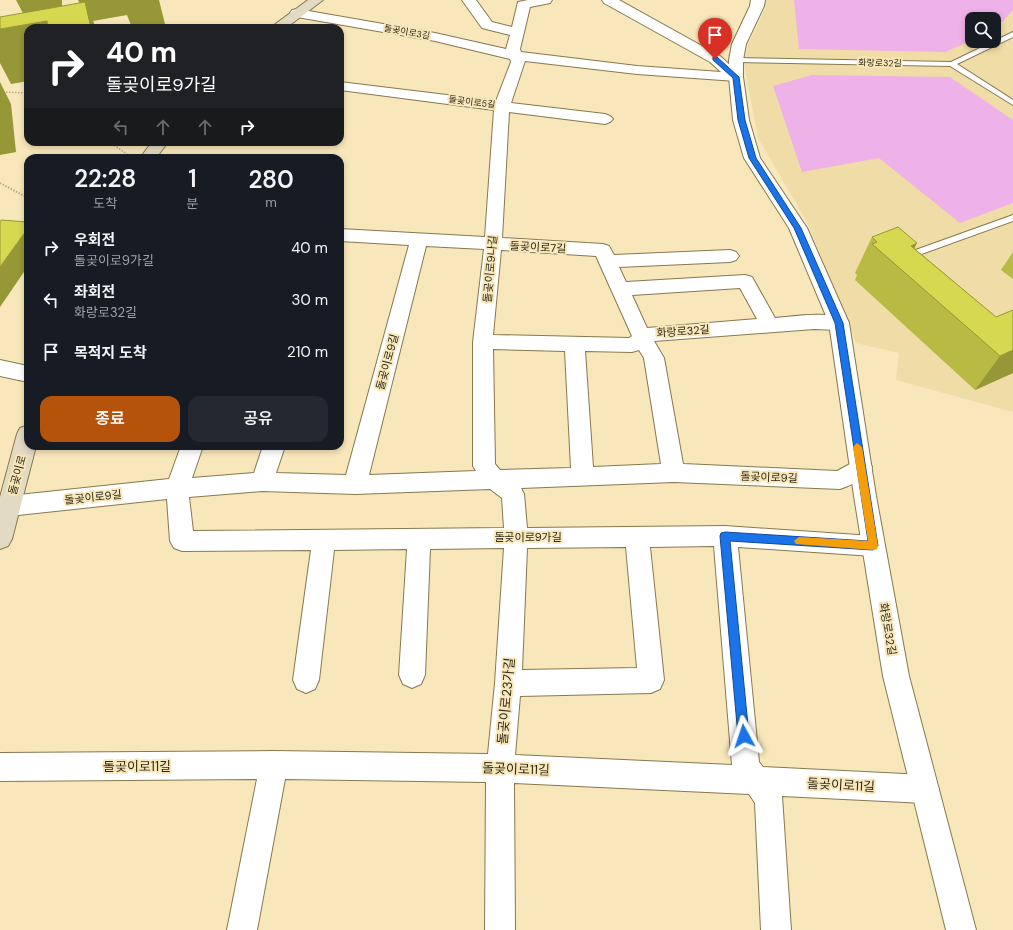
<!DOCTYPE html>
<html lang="ko">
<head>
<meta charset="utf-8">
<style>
  :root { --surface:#171b24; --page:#242831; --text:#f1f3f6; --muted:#9ea1a6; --accent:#b45309 }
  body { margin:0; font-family:"DM Sans","Noto Sans KR",sans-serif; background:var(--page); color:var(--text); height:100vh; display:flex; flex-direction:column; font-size:15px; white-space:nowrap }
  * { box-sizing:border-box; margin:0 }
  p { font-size:13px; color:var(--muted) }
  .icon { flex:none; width:22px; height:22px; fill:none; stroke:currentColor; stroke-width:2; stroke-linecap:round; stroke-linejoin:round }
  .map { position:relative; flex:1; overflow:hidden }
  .panel { position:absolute; left:24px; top:154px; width:320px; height:296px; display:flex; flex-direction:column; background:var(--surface); border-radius:12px; box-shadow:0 2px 6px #0003 }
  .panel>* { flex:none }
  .top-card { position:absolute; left:24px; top:24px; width:320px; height:122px; border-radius:12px; box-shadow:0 2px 6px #0003; background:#202124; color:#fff; overflow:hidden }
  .controls { position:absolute; left:965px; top:12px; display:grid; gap:8px }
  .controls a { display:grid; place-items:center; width:36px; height:36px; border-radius:8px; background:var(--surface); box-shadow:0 2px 6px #0003; font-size:20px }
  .pin { position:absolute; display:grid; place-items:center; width:34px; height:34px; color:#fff; margin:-41px -17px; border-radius:50% 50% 50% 0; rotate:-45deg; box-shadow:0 0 4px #0007 }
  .pin .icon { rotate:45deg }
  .me { position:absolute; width:44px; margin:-22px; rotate:355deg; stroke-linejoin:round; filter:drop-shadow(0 0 3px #0008) }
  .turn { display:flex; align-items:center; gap:14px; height:84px; padding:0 16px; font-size:18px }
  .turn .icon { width:52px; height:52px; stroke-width:2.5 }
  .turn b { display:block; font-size:28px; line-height:34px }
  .lanes { display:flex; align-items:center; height:38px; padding:0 16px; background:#0003; justify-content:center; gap:20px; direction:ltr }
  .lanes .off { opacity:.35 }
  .eta { display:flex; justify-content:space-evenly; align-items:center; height:68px; text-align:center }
  .eta b { font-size:24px; font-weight:600; line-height:28px }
  .cta { display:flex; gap:8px; margin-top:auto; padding:8px 16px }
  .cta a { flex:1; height:46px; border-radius:12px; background:var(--accent); color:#fff; font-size:16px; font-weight:600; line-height:46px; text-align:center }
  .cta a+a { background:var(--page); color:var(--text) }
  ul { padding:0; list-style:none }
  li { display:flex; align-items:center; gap:12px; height:52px; padding:0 16px }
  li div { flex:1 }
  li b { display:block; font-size:15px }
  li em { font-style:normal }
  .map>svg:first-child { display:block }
  .built { fill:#efdca7; fill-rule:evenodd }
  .green { fill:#eeb1e8 }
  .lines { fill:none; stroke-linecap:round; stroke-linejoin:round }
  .service-casing { stroke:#88784f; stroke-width:2 }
  .minor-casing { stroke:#88784f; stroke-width:2 }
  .tertiary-casing { stroke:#88784f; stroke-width:2 }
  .secondary-casing { stroke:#88784f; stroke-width:2 }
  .path-far1 { stroke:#b9ab87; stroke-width:1.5; stroke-dasharray:1.5 1.5; stroke-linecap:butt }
  .path { stroke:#b9ab87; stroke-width:2; stroke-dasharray:1.5 1.5; stroke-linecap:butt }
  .service { fill:#fff; fill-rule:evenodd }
  .minor { fill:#fff; fill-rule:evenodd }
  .tertiary { fill:#fff; fill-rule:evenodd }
  .secondary { fill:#e2dac2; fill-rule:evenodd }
  .wall { fill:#b8ba44 }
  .shaded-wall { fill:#969737 }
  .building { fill:#d6d84f; stroke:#969737 }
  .route { fill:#1a73e8; stroke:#114b97 }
  .slow { fill:#f59e0b }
  .labels { text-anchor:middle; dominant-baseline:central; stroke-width:4; stroke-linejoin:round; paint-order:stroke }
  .far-street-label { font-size:9px; fill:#2f2817; stroke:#f8e7ba }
  .street-label { font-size:11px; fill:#2f2817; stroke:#f8e7ba }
  .near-street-label { font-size:13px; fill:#2f2817; stroke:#f8e7ba }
</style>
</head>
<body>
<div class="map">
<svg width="1013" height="930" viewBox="0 0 1013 930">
  <rect width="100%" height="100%" fill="#f8e7ba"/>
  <path class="built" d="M766,0h247v412l-117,-32 3,-27 -43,-10 -50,-123 -48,-82 -14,-75 4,-18 18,-38zM972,19h22v22h-22z"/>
  <path class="green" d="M794,0h219v10l-10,11 -9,6v-8h-22v21l-27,12 -146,-3z
    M812,75l138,2 63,43v83l-53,20 -81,-65 -77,14 -29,-86z"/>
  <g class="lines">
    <defs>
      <path id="service" d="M1013,32v5l-56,27 56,36v5l-63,-39 -214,-4 -4,-2 4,-2 215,4z
        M1013,215v6l-97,35 -3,1 -4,-3 1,-2z"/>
      <path id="minor" d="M462,0h14l16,22 20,5 6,-25 10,-2h24l-2,3 -20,4 -10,42 1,3 116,14 84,6 -11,-10 -106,-59 -2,-3h17l101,56 23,21 -2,3 -5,1 -99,-7 -112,-13 -14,42 94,11 5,2 3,3 -3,3 -5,2 -96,-12 -7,126 101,6 6,2 5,9 116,-5 6,2 3,4 -3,4 -6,2 -111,5 7,15 119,-7 7,2 23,41c23,-2 49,-6 71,0l3,5 -3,5 -7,2 -25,-1 -160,12 10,17 19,106 154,7 24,-13 8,3 3,6c-6,11 -20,18 -32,22l-166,-7 -153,6 3,6 3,34 198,-2 148,10 8,3 4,7 -4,7 -8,3 -135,-9 21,215 4,5 162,8 10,4 4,10 -4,10 -10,4 -143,-7 9,134h-30l-6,-127 -6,-9 -235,-11 1,147h-30l1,-148 -201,-3 -28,151h-30l30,-151 -257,2v-28l274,-2 214,3 7,-71 9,-135 -74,1 -5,126 -4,9 -9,4 -9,-4 -4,-9 8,-126 -73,1 -15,130 -4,9 -9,4 -9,-4 -4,-9 18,-130 -129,1 -8,-3 -4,-7 -3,-42 -158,17 -9,-5 1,-12 8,-3 160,-17 12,-33h22l-11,32 62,-5 9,-27h22l-9,27 70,2 63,-230 -69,-4v-12l145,8 9,-127 -154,-20v-8l156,19 15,-39 -1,-3 -75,-18 -138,-24 -5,-1 -2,-3 2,-3 5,-1 138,24 71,16 4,-14 -28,-7zM426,246l58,3 -11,93v124l3,5 -107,4zM501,250l95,6 36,80 -3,2 -136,-3zM740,288l17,31 -110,9 -15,-33zM493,349l72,2 6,117 -71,2 -5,-6zM639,350l5,8 17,106 -68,3 -8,-116 47,1zM490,489l12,9 2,30 -311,3 -4,-34 73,-6 93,3zM714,546l18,219 -217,-10 5,-59 131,-3 9,-4 4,-9 -14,-133zM626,547l11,121 -115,2 5,-122z"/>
      <path id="tertiary" d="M751,0h14l-1,6 -18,38 -3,16v17l6,43 11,38 47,70 42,95 27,173 33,180 67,254h-30l-63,-254 -29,-180 -25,-173 -40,-95 -45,-70 -11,-38 -4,-43v-17l3,-16 18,-38z
        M0,360l28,6v16l-28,-6z"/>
      <path id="secondary" d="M308,0h15l-37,28h-16z
        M152,142h16l-12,16h-16z
        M28,425v21h8l-24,93 -4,7 -8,3v-52l17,-63 3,-6z"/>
    </defs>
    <use href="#service" class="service-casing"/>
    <use href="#minor" class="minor-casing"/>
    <use href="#tertiary" class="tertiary-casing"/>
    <use href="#secondary" class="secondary-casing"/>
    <path class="path-far1" d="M0,92l28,1
      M109,142l18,12"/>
    <path class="path" d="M0,183l28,15"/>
    <use href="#service" class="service"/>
    <use href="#minor" class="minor"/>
    <use href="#tertiary" class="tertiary"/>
    <use href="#secondary" class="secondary"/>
  </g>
  <path class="wall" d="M872,237l42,11 82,69 17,56 -38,17 -120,-110 2,-5 -2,-2z
    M1013,252v27l-12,-9z"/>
  <path class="shaded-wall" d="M16,0h46v12l-37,5z
    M78,0h81l7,28h-34l-5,-13 -34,6 3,7h-5z
    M47,21l3,7h-22v53l-17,3 -11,-21v-34z
    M0,82l11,22 5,48 -16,3z
    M28,228v38l-28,41v-40z
    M917,243l-14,28 8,-25z
    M1013,350v23l-38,17 25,-34z"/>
  <path class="building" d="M85,2l6,26h-43l-1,-7 -47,8v-12z
    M1,220l27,2v6l-28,39v-45z
    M898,227l19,16 -6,3 85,71 17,-7v40l-13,6 -128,-112 5,-2 -5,-5z"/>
  <path class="route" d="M713,57h4l22,20 6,43 11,38 45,70 42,95 35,223 -5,4 -143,-9 19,195 -2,4 -3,2 -4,-2 -2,-4 -18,-200 1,-3 4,-1 143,9 -33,-218 -41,-95 -45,-70 -11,-38 -5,-42 -20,-18z"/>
  <path class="slow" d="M857,443l5,4 16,99 -1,3 -4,1 -77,-6 -2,-3 5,-4 69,4 -15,-94z"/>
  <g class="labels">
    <g class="far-street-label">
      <text transform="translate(407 32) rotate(10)">돌곶이로3길</text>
      <text transform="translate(880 63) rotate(1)">화랑로32길</text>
      <text transform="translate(472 102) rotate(7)">돌곶이로5길</text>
    </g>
    <g class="street-label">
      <text transform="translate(538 247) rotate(3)">돌곶이로7길</text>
      <text transform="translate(490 269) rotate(-85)">돌곶이로9나길</text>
      <text transform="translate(683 331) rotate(-4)">화랑로32길</text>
      <text transform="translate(387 362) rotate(-75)">돌곶이로9길</text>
      <text transform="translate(17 475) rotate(-75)">돌곶이로</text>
      <text transform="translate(769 477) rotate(2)">돌곶이로9길</text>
      <text transform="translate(93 497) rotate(-6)">돌곶이로9길</text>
      <text x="528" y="537">돌곶이로9가길</text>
      <text transform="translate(888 629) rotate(80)">화랑로32길</text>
    </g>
    <g class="near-street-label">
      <text transform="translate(506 701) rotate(-85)">돌곶이로23가길</text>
      <text x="137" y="766">돌곶이로11길</text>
      <text transform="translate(516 769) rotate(2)">돌곶이로11길</text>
      <text transform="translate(841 785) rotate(3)">돌곶이로11길</text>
    </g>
  </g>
</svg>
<div class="controls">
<a><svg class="icon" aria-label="search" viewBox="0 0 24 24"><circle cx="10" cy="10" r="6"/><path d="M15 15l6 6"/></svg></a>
</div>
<div class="pin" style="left:715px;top:59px;background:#d93025"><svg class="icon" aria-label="arrive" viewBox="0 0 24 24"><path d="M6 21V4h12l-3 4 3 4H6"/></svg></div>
<svg class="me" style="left:744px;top:736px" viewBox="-20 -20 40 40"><path d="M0-17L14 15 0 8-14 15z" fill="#1a73e8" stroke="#fff" stroke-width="4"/></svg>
<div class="top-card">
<div class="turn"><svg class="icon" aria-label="right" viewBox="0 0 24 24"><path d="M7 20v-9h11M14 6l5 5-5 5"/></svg><div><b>40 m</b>돌곶이로9가길</div></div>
<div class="lanes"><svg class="icon off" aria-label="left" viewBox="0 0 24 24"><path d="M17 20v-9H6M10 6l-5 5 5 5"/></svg><svg class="icon off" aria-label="ahead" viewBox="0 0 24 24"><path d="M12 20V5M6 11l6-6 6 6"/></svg><svg class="icon off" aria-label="ahead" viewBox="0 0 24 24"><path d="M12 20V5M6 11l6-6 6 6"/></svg><svg class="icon" aria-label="right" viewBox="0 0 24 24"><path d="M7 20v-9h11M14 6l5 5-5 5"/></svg></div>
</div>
<section class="panel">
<div class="eta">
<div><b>22:28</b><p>도착</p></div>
<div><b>1</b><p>분</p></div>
<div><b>280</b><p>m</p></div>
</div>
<ul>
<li><svg class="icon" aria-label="right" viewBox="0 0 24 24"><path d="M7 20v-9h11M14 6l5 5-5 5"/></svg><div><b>우회전</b><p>돌곶이로9가길</p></div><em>40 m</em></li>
<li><svg class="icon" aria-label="left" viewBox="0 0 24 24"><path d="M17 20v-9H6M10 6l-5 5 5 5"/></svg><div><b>좌회전</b><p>화랑로32길</p></div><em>30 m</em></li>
<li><svg class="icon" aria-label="arrive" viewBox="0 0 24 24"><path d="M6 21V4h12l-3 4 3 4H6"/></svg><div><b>목적지 도착</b></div><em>210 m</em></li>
</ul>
<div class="cta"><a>종료</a><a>공유</a></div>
</section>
</div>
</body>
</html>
